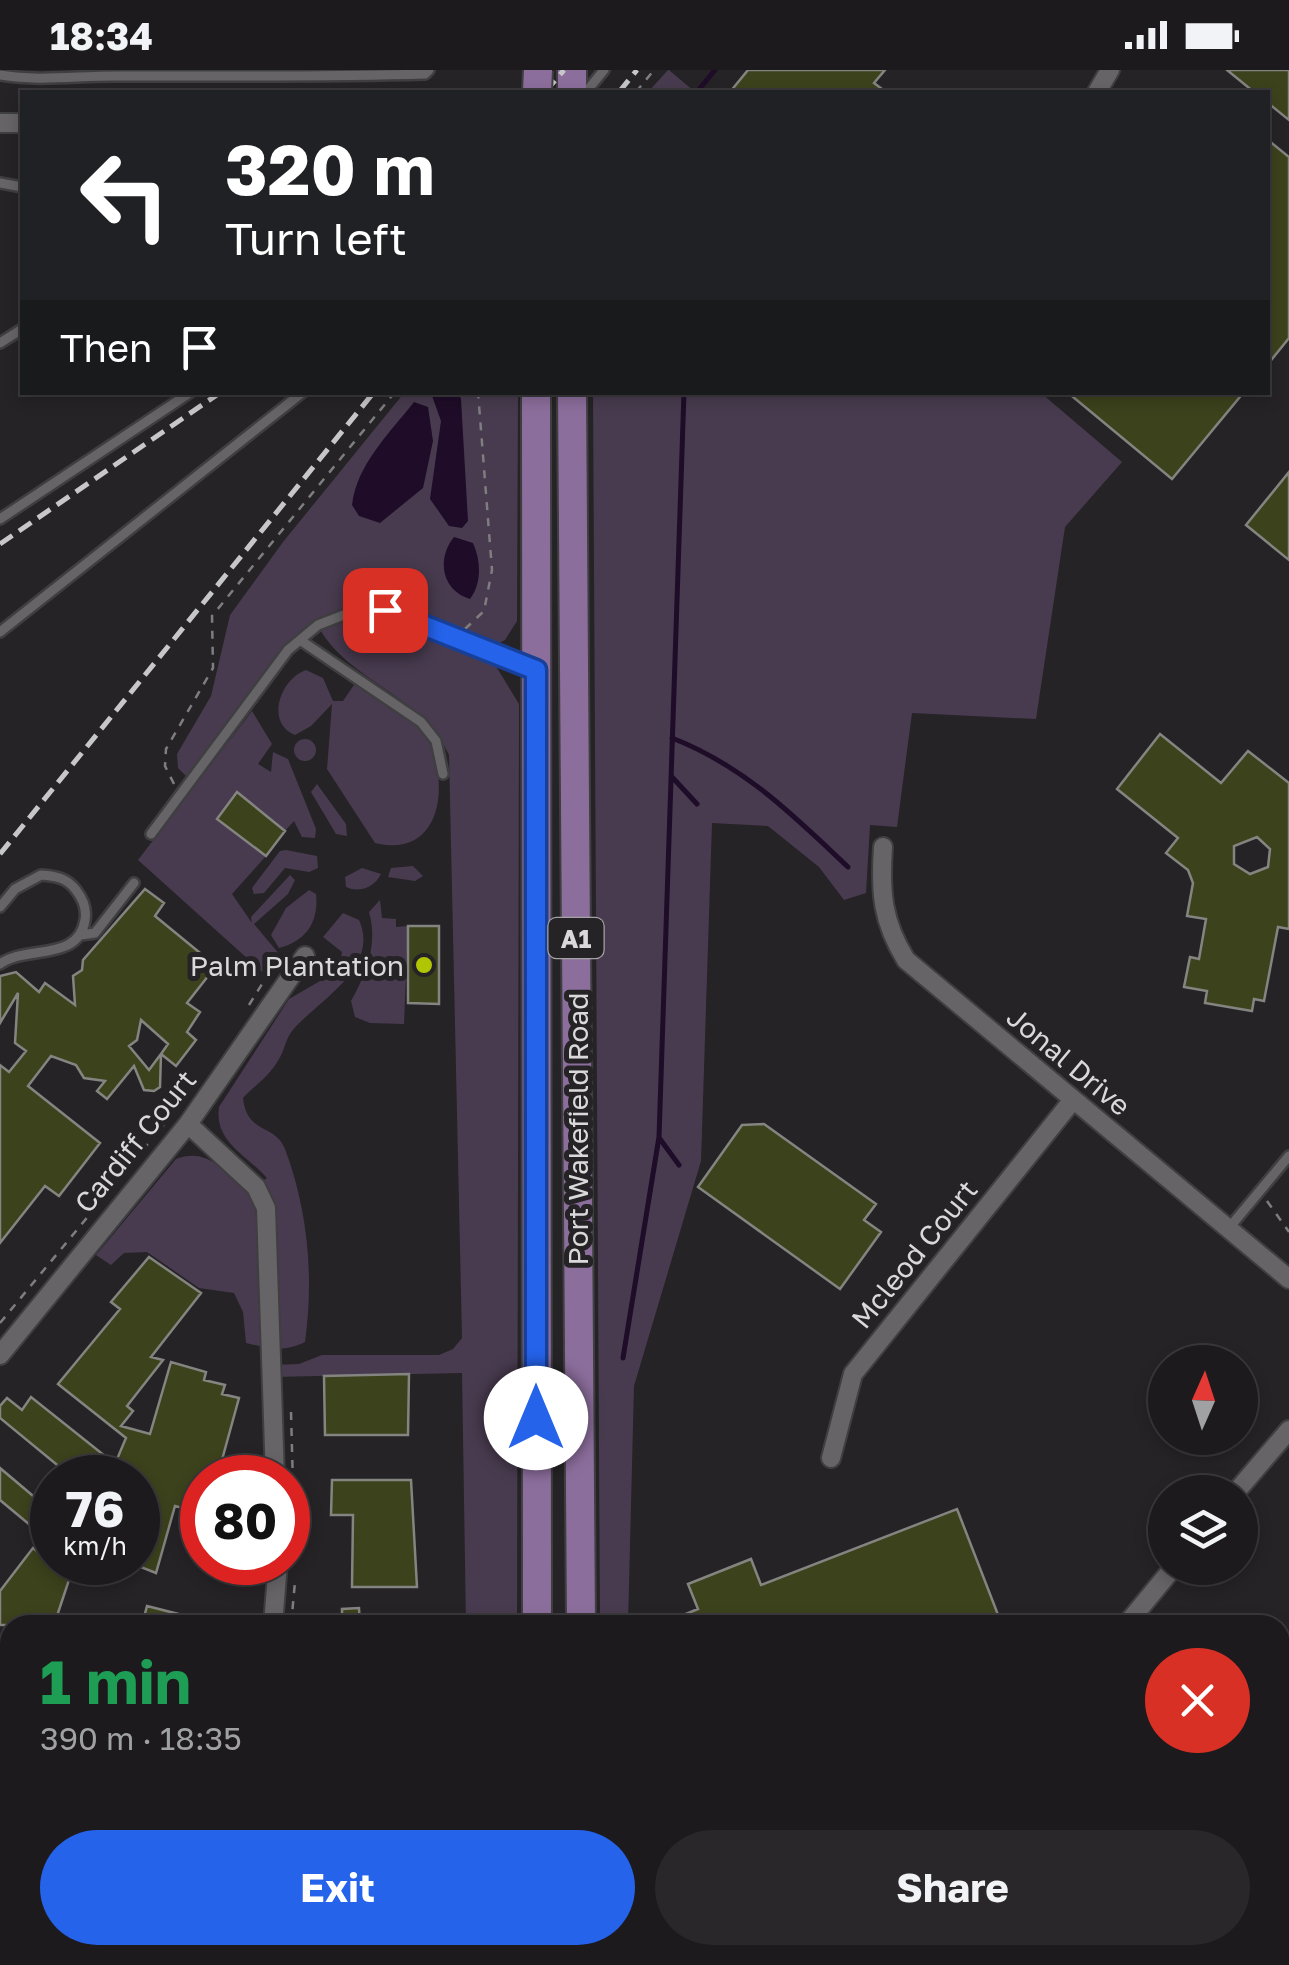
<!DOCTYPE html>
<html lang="en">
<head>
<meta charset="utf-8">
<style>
  :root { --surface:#1c1a1c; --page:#292729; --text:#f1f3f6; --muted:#a0a1a3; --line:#3a383b; --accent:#2563eb }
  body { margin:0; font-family:"Golos Text",sans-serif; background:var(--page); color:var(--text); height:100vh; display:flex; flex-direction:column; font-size:38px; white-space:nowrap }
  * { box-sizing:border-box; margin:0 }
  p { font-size:32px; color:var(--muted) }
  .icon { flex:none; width:55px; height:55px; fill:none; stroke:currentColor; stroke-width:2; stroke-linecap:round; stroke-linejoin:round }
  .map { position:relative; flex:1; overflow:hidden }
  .sheet { position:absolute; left:0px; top:1545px; width:1290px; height:350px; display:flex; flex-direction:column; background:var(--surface); border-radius:30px 30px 0 0; box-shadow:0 5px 15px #0003,0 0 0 2px var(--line) }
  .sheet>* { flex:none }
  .banner { position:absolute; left:20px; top:20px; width:1250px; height:305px; border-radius:0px; box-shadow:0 5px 15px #0003,0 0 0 2px var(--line); background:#202124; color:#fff; overflow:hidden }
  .needle { width:65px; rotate:3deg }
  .tools { position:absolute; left:1148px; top:1275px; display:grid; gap:20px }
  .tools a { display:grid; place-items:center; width:110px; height:110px; border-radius:50%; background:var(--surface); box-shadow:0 5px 15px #0003,0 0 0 2px var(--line); font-size:50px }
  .speed { position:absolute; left:30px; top:1385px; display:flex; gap:20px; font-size:50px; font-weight:700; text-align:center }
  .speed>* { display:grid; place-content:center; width:130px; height:130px; border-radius:50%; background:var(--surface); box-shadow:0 5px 15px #0003,0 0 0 2px var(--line); line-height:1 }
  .speed small { font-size:25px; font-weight:400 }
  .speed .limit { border:15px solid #d22; background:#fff; color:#111 }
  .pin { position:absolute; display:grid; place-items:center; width:85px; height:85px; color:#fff; margin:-42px; border-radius:20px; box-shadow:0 5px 15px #0006 }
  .me { position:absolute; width:110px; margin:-55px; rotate:0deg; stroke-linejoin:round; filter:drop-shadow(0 0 8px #0008) }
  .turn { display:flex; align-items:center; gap:35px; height:210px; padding:0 40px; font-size:45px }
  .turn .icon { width:130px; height:130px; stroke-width:2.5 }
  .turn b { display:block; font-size:70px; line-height:85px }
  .then { display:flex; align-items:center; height:95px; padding:0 40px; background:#0003; gap:20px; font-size:38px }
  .round { display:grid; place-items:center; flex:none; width:105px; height:105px; border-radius:52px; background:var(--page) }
  .headline { display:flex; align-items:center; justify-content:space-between; height:170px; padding:0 40px }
  h1 { font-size:60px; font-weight:700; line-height:75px; color:#1e9e55 }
  .button { display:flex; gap:20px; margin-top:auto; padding:20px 40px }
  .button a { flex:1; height:115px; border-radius:60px; background:var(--accent); color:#fff; font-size:40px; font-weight:700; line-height:115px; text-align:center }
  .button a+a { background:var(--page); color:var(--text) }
  .status { display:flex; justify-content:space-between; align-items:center; height:70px; padding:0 50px; background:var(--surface); direction:ltr }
  .status svg { height:28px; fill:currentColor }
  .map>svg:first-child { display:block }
  .green { fill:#483b4f }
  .water { fill:#1f0c28 }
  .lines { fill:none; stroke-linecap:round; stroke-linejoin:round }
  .stream { stroke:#1f0c28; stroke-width:5 }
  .building { fill:#3c421c; stroke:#848481; stroke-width:2.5; fill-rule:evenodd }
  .service-casing { stroke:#3f3e40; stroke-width:14 }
  .minor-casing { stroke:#3f3e40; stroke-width:22 }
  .primary-casing { stroke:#3f3e40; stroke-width:32 }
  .trunk-casing { stroke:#3f3e40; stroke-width:32 }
  .path { stroke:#7e7d7f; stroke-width:2.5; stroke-dasharray:8 8; stroke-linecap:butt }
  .service { stroke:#666467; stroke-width:9 }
  .minor { stroke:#666467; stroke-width:18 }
  .primary { stroke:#836c8f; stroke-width:28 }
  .trunk { stroke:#8c6e9c; stroke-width:28 }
  .rail { stroke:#c7c6c8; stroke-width:5; stroke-dasharray:15 8; stroke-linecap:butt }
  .trunk-bridge-casing { stroke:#3f3e40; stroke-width:32; stroke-linecap:butt }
  .trunk-bridge { stroke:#8c6e9c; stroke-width:28 }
  .route-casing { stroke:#184099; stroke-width:25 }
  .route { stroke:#2563eb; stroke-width:18 }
  .poi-dot { fill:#b0c503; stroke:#252326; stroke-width:4 }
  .labels { text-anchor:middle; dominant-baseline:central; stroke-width:10; stroke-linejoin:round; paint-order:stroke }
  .shield { fill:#252326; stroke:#a4a2a4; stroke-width:2.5 }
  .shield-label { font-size:25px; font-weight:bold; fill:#dad9da }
  .poi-label { font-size:28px; fill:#dad9da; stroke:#252326; text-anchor:end }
  .street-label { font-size:28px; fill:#dad9da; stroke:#252326 }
</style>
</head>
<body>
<div class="status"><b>18:34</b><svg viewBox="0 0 49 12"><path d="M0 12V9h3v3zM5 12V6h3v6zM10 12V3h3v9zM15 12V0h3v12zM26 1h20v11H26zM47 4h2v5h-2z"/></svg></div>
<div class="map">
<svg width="1289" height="1895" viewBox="0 0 1289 1895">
  <rect width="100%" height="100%" fill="#252326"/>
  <path class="green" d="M668,0h1l26,22h-47z
    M404,323h114l-1,228 -12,19 -19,10 33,54 -2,921h-51l-4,-252 -190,4v-12l27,-1 23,-9h117l14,-6 9,-11 -13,-583c-26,-61 -100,-72 -131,-129l-30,24 -97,131 -13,-13 -1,-14 34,-58 19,-81 53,-73z
    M593,323h448l81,69 -57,65 -29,192 -124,-6 -15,114 -27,-2 -4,68 -22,7 -25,-33 -51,-41 -56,-3 -11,338 -67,225 -6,239h-28z
    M306,600l17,8 10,23h10l13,-19c20,16 62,36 73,60 21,46 11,117 -54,101l-48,-74 5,-65 -21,22 -16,9c-30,-12 -15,-56 11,-65z
    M252,641l20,33 -14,20 13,8 2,-20 15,7 28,70 -1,9 -13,-1 -8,-16 -9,10 -48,-39 -20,27 49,37 -34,38 20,29 -1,-6 39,-42 5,5 -7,14 -34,30 26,31 -12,22 -130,-117z
    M294 680a11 11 0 1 1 22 0a11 11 0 1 1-22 0Z
    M317,714l29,40 1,12 -11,-2 -25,-42z
    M286,780l31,6 1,12 -9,4 -24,-4 -21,25 -10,1 -2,-6 28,-37z
    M413,796l10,10 -8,5 -27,-4 3,-9z
    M362,798l19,6c-7,14 -22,19 -35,13l-1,-10z
    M309,820l7,4c3,28 -10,47 -37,54l-8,-13 15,-27z
    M380,830l2,18 14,1v8l12,-1 -4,98 -34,-1 -15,-6 -4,-16c16,-29 27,-57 18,-89z
    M343,843l16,7c22,48 -43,82 -67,111 -7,9 -7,19 -13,28 -9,17 -24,26 -36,39 4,37 32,25 42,51 23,61 29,128 20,193 -22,11 -36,6 -59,1l-3,-31 -9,-19 -35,-5 -52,-36 -23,1 -13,12 -15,-10 80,-96c32,-12 48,13 73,31l18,-12c-20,-23 -53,-36 -48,-71l70,-108 50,-29 3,-18 -19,-15z
    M1289,1751v144h-250l-3,-10h244v-133z
    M471,1885h50l1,10h-51z
    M865,1885h106v10h-114z"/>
  <path class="water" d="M431,323h28l2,6 7,122 -6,7 -13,-2 -19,-27 11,-78z
    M414,332l14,5 5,34 -10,47 -43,35 -21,-7 -7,-11c5,-41 37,-71 62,-103z
    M454,467l19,6c8,18 9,40 -3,56 -28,-8 -34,-40 -16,-62z"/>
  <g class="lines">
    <path class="stream" d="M697,22l18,-22
      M672,668c72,28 121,77 176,129
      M672,707l25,27
      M660,1069l19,26
      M623,1288l36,-221 25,-745"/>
  </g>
  <path class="building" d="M748,0h137l-11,13 12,9h-156z
    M1227,0h62v50l-21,-17v-11h-14z
    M1268,70l21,17v181l-21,26z
    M1067,322h177l-72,87z
    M1289,402v88l-43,-35z
    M1160,664l61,49 27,-32 41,32v146l-11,-2 -14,74 -10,-2 -2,12 -47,-8 2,-12 -23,-4 6,-30 9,2 7,-40 -19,-3 6,-33 -5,-13 -22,-17 12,-15 -61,-49zM1257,767l13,12 -2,18 -18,7 -16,-10v-18z
    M237,722l48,39 -19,25 -49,-37z
    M145,819l19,14 -9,13 61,50 -29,37 13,9 -13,20 9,8 -20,26 -15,-12 7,-10 -27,-24 -4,20 -8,6 20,24 12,-16 -1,33 -6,4 -10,-1 -10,-24 -27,33 -10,-8 8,-10 -21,-3 -8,-13 -25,-9 -23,30 72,57 -41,53 -14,-10 -45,57v-178l9,7 17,-21 -11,-8 3,-50 -18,30v-47l16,-4 23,20 6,-9 30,22 -2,-29 9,-6 1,-10z
    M408,856h31v78l-31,-1z
    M764,1054l112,80 -12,16 17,12 -41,57 -142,-102 44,-62z
    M149,1187l52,36 -50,64 12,3 -36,46 6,5 -12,15 29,8 21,-72 35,10 -2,8 21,5 -3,9 17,4 -22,80h-15v35l-27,-7 -19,67 -18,-7v-88h-65l-73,-60v-12l7,-8 15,12 9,-13 84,67 11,-26 -68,-54 62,-75 -9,-7z
    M409,1304l-1,61h-83l-1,-59z
    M0,1398l45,38 -15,19 -30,-25z
    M332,1410h79l6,107h-65l1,-72h-22z
    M957,1439l45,116h-343l39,-16 -10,-25 63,-25 10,26z
    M33,1478l37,29 -16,48h-54v-34z
    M76,1492h21l-4,21 -23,-6z
    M147,1536l59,15 -1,4h-63z
    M359,1538l1,17h-18v-16z"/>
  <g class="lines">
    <defs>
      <path id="service" d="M0,5c42,7 81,0 123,1 101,0 201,1 302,-2l4,-4
        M586,22l18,-22
        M0,113l22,4
        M0,273l22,-14
        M0,449l191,-127
        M0,562l303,-240
        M300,570l121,82 15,19 7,33
        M151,764l137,-184 30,-25 36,-14 31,-1 148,58
        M0,837l15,-18 26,-14c15,1 26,3 35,15 7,9 11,19 9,30 -6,42 -60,25 -85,44
        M81,865l14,-2 39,-50
        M1229,1158l60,-72
        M844,1895l7,-10"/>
      <path id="minor" d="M1097,22l13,-22
        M0,53h22
        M883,777c-3,45 -1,74 23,113l383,319
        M188,1054l68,63 10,21 9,270
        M0,1285l188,-231 117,-168
        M831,1388l22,-84 219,-273
        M1236,1422l53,-62
        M273,1555l5,-63
        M1126,1555l47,-57
        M986,1885l1,10
        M215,1895l3,-10"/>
      <path id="primary" d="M1022,1885l4,10"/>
      <path id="trunk" d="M572,22v-22
        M536,322l1,1233
        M572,322l9,1233
        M538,1885v10
        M582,1885v10"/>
    </defs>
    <use href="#service" class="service-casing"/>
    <use href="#minor" class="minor-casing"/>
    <use href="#primary" class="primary-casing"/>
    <use href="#trunk" class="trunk-casing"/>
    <path class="path" d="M636,22l18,-22
      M465,559l19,-18 8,-41 -14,-178
      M174,714l-9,-18 1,-17 47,-81 -1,-52 183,-224
      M249,935l31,-50
      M162,1057l37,-50
      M1267,1131l22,31
      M0,1253l157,-190
      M291,1342l4,147
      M291,1555l4,-43
      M967,1885v10"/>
    <use href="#service" class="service"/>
    <use href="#minor" class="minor"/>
    <use href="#primary" class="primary"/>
    <use href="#trunk" class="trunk"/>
    <path class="rail" d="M545,22l19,-22
      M619,22l18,-22
      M0,474l221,-152
      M0,784l374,-462"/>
    <defs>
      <path id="trunk-bridge" d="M537,22l1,-22"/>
    </defs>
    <use href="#trunk-bridge" class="trunk-bridge-casing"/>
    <use href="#trunk-bridge" class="trunk-bridge"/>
  </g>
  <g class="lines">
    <defs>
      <path id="route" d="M385,540l151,60v748"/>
    </defs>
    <use href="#route" class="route-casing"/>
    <use href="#route" class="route"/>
  </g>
  <circle class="poi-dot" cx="424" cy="895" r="10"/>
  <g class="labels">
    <rect class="shield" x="548.5" y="848" width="55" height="40" rx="8"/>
    <g class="shield-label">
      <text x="576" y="868">A1</text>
    </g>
    <g class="poi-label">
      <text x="404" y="895">Palm Plantation</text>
    </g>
    <g class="street-label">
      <text transform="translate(1069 991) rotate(40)">Jonal Drive</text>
      <text transform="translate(577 1059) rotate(-90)">Port Wakefield Road</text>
      <text transform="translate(135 1071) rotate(-51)">Cardiff Court</text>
      <text transform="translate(914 1184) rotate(-51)">Mcleod Court</text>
    </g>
  </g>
</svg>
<div class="tools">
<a><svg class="needle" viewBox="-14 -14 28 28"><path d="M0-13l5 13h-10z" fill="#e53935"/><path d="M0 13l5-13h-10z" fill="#a0a1a3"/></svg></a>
<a><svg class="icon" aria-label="layers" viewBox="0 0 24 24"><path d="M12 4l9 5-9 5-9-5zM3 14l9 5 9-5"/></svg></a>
</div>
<div class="speed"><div>76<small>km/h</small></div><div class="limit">80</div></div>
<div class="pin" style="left:385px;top:540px;background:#d93025"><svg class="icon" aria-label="arrive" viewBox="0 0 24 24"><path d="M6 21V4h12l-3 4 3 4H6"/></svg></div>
<svg class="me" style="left:536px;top:1348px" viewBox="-20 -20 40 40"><circle r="19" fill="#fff"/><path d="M0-13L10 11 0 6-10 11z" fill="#2563eb"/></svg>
<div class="banner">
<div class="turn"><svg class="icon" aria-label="left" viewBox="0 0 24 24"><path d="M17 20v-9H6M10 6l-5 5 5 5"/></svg><div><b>320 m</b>Turn left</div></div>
<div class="then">Then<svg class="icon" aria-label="arrive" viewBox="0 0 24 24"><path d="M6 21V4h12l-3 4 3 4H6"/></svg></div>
</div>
<section class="sheet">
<div class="headline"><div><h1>1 min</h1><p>390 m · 18:35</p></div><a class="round" style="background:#d93025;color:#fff"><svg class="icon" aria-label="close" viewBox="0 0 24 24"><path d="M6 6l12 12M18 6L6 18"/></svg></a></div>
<div class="button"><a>Exit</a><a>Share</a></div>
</section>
</div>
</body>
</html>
